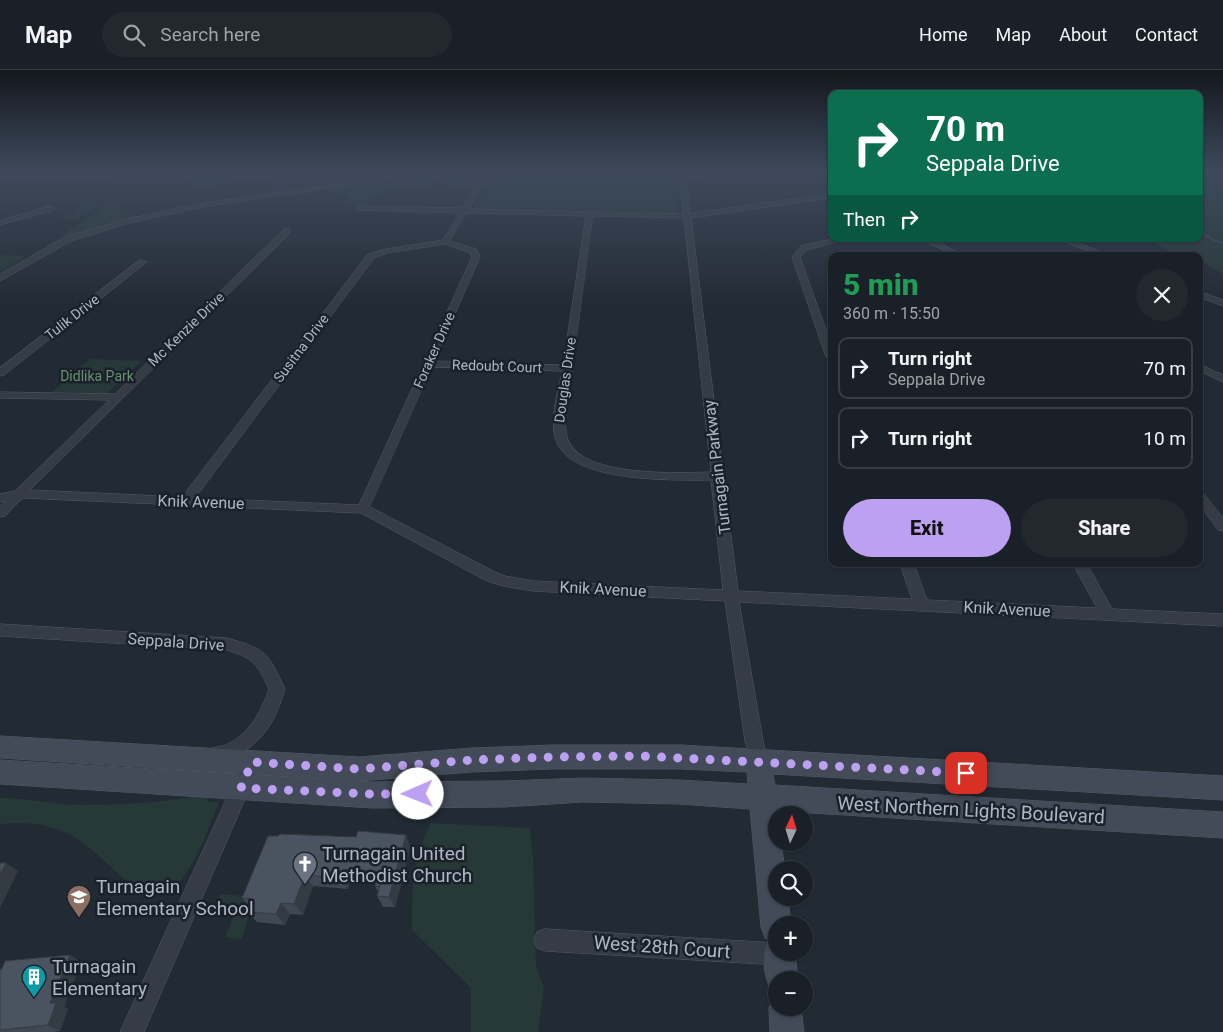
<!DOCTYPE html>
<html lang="en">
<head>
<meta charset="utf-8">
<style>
  :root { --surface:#1a2027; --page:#23282f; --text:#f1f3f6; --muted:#9fa3a7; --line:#383e44; --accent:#bca0f2 }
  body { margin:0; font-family:Roboto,sans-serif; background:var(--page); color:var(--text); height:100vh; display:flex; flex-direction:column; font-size:19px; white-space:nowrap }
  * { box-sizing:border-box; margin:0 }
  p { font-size:16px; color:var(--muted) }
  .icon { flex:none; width:28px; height:28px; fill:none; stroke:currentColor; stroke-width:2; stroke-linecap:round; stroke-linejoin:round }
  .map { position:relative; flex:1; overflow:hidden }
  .panel { position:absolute; left:828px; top:182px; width:375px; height:315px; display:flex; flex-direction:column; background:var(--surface); border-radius:10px; box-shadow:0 1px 4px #0004,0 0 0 1px var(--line) }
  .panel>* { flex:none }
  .guide { position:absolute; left:828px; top:20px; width:375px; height:152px; border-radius:10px; box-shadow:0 1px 4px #0004,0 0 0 1px var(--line); background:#0b6e4f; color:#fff; overflow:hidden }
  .needle { width:32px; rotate:4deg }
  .controls { position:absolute; left:768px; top:736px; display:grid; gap:10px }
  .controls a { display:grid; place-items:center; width:45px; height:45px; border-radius:50%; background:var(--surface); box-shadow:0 1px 4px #0004,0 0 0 1px var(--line); font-size:25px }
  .pin { position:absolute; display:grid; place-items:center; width:42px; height:42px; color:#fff; margin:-21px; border-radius:10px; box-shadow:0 2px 8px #0006 }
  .me { position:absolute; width:55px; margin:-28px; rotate:269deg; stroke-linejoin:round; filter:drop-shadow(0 0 4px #0008) }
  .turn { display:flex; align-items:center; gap:18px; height:105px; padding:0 15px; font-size:22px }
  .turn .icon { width:65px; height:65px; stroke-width:2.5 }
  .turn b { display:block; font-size:35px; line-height:42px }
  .then { display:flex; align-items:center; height:48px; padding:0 15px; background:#0003; gap:10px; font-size:19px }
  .round { display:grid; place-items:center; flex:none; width:52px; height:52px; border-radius:26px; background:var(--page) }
  .summary { display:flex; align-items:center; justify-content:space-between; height:85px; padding:0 15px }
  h1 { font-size:30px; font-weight:800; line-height:38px; color:#1e9e55 }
  .button { display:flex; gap:10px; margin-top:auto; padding:10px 15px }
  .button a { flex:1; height:58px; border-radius:30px; background:var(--accent); color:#111; font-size:20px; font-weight:800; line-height:58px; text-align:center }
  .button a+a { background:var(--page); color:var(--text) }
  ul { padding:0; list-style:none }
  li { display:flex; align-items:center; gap:15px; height:62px; margin:0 10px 8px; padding:0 5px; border:2px solid var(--line); border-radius:10px }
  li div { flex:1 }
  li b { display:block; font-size:19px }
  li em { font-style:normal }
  header { display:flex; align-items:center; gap:30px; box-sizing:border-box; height:70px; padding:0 25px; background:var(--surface); border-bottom:1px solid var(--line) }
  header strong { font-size:24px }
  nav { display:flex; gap:28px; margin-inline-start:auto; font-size:18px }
  .search { width:350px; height:45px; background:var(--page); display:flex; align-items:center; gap:12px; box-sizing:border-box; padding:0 18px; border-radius:28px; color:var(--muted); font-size:19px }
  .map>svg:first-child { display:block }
  .green { fill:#263837 }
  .water { fill:#38485c }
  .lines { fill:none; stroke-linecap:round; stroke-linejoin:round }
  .stream { stroke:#38485c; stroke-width:2 }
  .street-casing { stroke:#525a63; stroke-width:1 }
  .secondary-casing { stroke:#525a63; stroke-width:1 }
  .street { fill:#353c45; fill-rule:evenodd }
  .secondary { fill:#434b58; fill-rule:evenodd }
  .wall { fill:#404853 }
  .shaded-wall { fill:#343b43 }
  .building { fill:#4a5460; stroke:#343b43 }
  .route { stroke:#bca0f2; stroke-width:9; stroke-dasharray:0 16.2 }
  .labels { text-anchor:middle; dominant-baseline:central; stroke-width:5; stroke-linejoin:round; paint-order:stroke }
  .far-street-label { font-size:14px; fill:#afb7c2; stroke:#1a212a }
  .far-park-label { font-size:14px; fill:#699071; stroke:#1a212a }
  .street-label { font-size:16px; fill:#afb7c2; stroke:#1a212a }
  .near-street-label { font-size:19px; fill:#afb7c2; stroke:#1a212a }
  .near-poi-label { font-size:19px; fill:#afb7c2; stroke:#1a212a; text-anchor:start }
</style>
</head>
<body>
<header>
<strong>Map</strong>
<div class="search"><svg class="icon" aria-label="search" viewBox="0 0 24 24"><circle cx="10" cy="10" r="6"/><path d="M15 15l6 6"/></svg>Search here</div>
<nav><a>Home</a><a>Map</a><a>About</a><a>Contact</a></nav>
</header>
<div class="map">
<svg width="1223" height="962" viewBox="0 0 1223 962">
  <rect width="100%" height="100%" fill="#222a34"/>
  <path class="green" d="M176,102h128l-108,16z
    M347,102h80l-85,11v-6z
    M460,102h14l-6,16c-15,0 -21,-7 -37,-8l-3,6 -16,-1 -33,7 -13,13 -23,-1 7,-9 -24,-5z
    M493,102h187l-2,43 -206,-6z
    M1199,102h17l7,7v95l-24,-14v-4l-28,-4 -23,-13h51z
    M111,134l25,13 -72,22 -1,-5z
    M84,135h15l-23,15h-15z
    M0,185l26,1 -24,15h-2z
    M90,289l52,2 -36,33 -54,-2z
    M206,725l3,7h10c-9,22 -23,62 -39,79 -10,12 -29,11 -43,6 -9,-3 -17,-12 -24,-18 -15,-14 -30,-29 -49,-37 -20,-9 -42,-10 -64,-8v-26c27,0 53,6 80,7 42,0 85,-3 126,-10z
    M431,753l99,5 3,30 3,109 8,21 -6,44h-67v-44l-59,-58c0,-39 0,-71 19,-107z
    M220,824l34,3 -12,42 -17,-1 11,-28 -21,-2z"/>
  <path class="water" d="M0,102h167l-65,5 -102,2z"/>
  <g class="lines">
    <path class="stream" d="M1199,161l16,10 8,2"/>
    <defs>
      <path id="street" d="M425,102h17l-240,35 -73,16 -58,18 -71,40v-7l65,-37 62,-18 75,-16z
        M484,102h6l-21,37 214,5 -2,-26 2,-16h6v2l40,-2 -40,6 -2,10 3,25 141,-19v4l-140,20 47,373 174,8 -12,-35h14l13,36 170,8 -24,-44h14l25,45 111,5v12l-484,-24 24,139 5,20 -3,6 -6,2 -6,-2 -8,-26 -20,-140 -192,-10 -30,-5 -18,-6 -124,-67 -338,-15 -18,18 -5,1v-11l5,-5 -5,1v-8l15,-3 94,-91 -109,-2v-6l115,2 169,-165h6v4l-260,257 152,7 186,-243 18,-5 57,-9 17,-27 -100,-3h-3v-4l105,2zM467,143l119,3 -23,149 -129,-4 46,-104 -4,-8 -26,-8zM593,146l91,2 27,254c-34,1 -125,5 -142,-30 -3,-5 -3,-13 -4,-19zM446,174l24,9 2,4 -113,248 -164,-7 179,-240 13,-5zM432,297l130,4c-4,22 -14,51 -5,72 17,40 118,37 154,37l12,110 -190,-9 -28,-5 -10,-4 -125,-65z
        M51,136l4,2 -1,2 -54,15v-4z
        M833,169h13l-39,11 -7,7 31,87v16l-5,-3 -34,-100 9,-11z
        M921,169h10l35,17h-10z
        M1059,169h10l41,17h-10z
        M140,190l7,2 -143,113 -4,1v-8z
        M1199,221l24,9v6l-24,-9z
        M1199,294l24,11v7l-24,-11z
        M1199,422l4,1 20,25v13l-5,-1 -19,-26z
        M0,554l227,14c41,12 40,14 58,51 -9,30 -20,51 -48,67 -9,5 -19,8 -29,5l-3,-6 3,-6c5,-1 10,-2 15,-3 25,-9 38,-34 46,-57 -12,-25 -14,-30 -42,-39l-227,-14z
        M252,684l6,2 3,6 -117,270h-24l126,-276z
        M545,859l231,14v9l14,2 -3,8 -8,3 -234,-14 -8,-3 -3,-8 3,-8z"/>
      <path id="secondary" d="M0,666l359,21 113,-9 80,-3h129l542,31v24l-450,-26 2,11 448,27v26l-445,-27 -2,31h5l4,28h-9v28h12l3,27h-15v27h19l3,28h-22v14l-5,-3c-7,-16 -10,-34 -3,-50l2,-1 -5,-2 -4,-11 -11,-118 -71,-5 -95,-2 -80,5 -132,1 -372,-24v-24l372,22 132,-1 80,-3 95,2 69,4 -1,-12 -66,-3h-129l-80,3 -113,9 -359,-23z
        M776,925v13h25l3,24h-34l-1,-24 4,-12z"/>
    </defs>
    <use href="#street" class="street-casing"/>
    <use href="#secondary" class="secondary-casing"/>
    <use href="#street" class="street"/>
    <use href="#secondary" class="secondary"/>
  </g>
  <path class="wall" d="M278,766l133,11 -16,60h-12l-6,-11 1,-4 -3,-6 1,-3 -26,-3 -2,9 -35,-3 -10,29 -13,-1 -5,11 -28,-3 -10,-10 2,-6 -7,-8z
    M70,885l11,7 -17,45 4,2 -8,22 -8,1h-52v-63z"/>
  <path class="shaded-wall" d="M406,765l5,12 -16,60 -6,-10z
    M6,793l12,8 -18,37v-33z
    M344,799l6,11 -2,9 -7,-11z
    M305,805l8,11 -10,29 -9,-11z
    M281,833l9,11 -5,11 -9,-11z
    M70,885l11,7 -17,45 4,2 -8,22 -12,-6 2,-22z"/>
  <path class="building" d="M358,761l48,4 -17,62 -12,-1 3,-10h-5l4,-14 -35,-3 -3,9 -36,-3 -11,29 -13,-1 -5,11 -29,-2 5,-13 -10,-1 26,-62h10l2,-2 76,3z
    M0,793h6l-6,12z
    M70,885l-20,48h6l-8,22 -48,5v-61h2l3,-8z"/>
  <linearGradient id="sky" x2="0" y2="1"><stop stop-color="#13171d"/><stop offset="0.43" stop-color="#3e4a5c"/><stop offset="1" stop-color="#3e4a5c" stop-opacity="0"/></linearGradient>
  <rect width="1223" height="237" fill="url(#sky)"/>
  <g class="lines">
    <path class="route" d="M418,724h-46l-131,-6 11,-26 107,7 113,-9 80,-3 89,-1 325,17"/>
  </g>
  <defs>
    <symbol id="church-pin" viewBox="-11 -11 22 30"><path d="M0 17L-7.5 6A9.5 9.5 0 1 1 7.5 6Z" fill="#6b7280" stroke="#1a212a"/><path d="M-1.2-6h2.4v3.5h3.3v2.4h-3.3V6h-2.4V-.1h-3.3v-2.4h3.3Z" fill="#fff"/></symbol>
    <symbol id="school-pin" viewBox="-11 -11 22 30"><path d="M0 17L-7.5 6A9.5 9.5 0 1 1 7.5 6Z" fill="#8d6e63" stroke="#1a212a"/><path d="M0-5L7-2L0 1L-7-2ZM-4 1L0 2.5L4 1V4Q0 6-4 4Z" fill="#fff"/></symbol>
    <symbol id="building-pin" viewBox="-11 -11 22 30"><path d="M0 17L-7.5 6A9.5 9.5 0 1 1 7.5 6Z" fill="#0f9aa8" stroke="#1a212a"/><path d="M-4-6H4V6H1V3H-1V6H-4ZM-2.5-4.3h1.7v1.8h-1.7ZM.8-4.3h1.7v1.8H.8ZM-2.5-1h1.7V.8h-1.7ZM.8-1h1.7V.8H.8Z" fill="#fff"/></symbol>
  </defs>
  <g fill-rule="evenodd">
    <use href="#church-pin" x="291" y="780" width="28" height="38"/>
    <use href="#school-pin" x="65" y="813" width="28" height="38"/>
    <use href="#building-pin" x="20" y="893" width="28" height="38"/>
  </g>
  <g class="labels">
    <g class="far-street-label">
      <text transform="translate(72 247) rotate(-38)">Tulik Drive</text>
      <text transform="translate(186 259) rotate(-44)">Mc Kenzie Drive</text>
      <text transform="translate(301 278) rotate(-53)">Susitna Drive</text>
      <text transform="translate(434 280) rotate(-66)">Foraker Drive</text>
      <text transform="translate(497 296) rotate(2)">Redoubt Court</text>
      <text transform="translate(565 310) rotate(-82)">Douglas Drive</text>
    </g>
    <g class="far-park-label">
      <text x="97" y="306">Didlika Park</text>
    </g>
    <g class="street-label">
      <text transform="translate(717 397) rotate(-97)">Turnagain Parkway</text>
      <text transform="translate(201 432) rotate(2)">Knik Avenue</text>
      <text transform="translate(603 519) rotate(3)">Knik Avenue</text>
      <text transform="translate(1007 539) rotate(3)">Knik Avenue</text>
      <text transform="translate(176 572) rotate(4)">Seppala Drive</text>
    </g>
    <g class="near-street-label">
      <text transform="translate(971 740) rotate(3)">West Northern Lights Boulevard</text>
      <text transform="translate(662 877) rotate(4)">West 28th Court</text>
    </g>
    <g class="near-poi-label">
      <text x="322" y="783">Turnagain United<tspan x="322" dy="22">Methodist Church</tspan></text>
      <text x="96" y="816">Turnagain<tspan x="96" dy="22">Elementary School</tspan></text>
      <text x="52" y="896">Turnagain<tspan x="52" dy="22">Elementary</tspan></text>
    </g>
  </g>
</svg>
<div class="controls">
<a><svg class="needle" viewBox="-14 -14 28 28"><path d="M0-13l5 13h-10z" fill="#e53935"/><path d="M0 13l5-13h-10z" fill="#9fa3a7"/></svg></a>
<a><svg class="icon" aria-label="search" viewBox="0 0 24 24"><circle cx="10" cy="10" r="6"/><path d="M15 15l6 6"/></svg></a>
<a>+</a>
<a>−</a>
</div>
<div class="pin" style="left:966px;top:703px;background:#d93025"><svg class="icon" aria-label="arrive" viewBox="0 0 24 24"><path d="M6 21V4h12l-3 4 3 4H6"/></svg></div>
<svg class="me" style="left:418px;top:724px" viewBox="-20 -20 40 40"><circle r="19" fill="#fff"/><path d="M0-13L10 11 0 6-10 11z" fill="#bca0f2"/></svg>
<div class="guide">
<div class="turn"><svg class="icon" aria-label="right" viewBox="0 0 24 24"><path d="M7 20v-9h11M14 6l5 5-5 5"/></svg><div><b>70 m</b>Seppala Drive</div></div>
<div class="then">Then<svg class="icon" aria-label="right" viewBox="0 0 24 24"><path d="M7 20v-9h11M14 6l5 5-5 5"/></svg></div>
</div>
<section class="panel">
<div class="summary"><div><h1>5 min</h1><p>360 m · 15:50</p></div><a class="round"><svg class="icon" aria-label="close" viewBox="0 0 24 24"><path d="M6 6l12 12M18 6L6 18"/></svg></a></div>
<ul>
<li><svg class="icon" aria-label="right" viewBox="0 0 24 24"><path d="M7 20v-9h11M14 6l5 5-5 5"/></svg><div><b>Turn right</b><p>Seppala Drive</p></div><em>70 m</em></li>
<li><svg class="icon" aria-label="right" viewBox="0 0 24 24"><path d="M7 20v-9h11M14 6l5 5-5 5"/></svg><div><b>Turn right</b></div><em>10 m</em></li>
</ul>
<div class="button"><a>Exit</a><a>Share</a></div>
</section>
</div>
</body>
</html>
